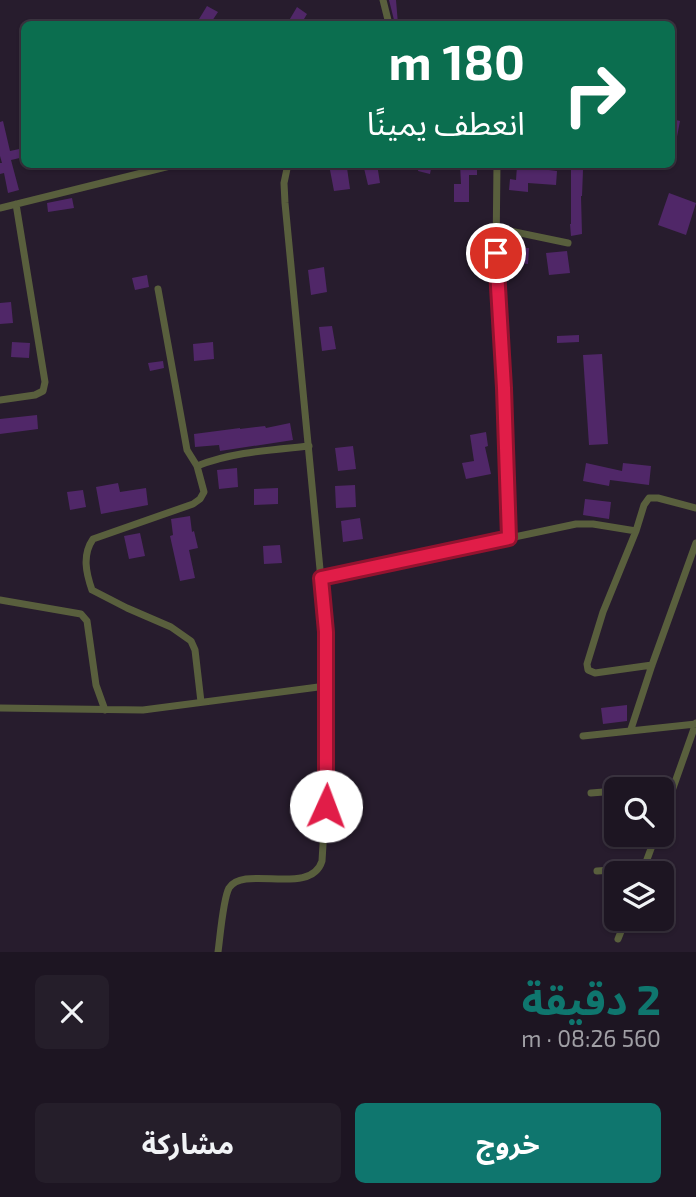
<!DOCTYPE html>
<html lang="ar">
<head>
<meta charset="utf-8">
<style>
  :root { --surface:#1d1522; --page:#251e2a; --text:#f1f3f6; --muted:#a09fa5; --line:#3b3440; --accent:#0f766e }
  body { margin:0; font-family:"Exo 2","Noto Sans Arabic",sans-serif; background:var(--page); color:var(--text); direction:rtl; height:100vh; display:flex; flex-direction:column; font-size:26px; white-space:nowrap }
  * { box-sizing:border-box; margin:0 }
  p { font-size:23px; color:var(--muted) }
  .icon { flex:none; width:38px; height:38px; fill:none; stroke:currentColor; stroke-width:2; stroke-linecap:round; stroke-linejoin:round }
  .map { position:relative; height:952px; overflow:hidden; direction:ltr }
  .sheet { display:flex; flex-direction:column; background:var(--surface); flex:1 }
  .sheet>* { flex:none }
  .hud { position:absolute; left:21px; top:21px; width:654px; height:147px; border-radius:10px; box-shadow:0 2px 5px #0004,0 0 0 2px var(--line); direction:rtl; background:#0b6e4f; color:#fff; overflow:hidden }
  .controls { position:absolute; left:604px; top:777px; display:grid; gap:14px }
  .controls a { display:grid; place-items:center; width:70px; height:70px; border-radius:10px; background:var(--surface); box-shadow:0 2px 5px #0004,0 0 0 2px var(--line); font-size:35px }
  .pin { position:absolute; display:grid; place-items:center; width:60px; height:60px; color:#fff; margin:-30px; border:4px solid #fff; border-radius:50%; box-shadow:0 2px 7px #0007 }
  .me { position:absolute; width:77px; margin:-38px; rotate:2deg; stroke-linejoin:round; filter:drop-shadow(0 0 5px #0008) }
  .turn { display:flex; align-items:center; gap:24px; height:147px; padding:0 35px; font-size:32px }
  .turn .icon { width:91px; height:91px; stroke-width:2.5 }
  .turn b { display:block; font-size:49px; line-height:60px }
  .round { display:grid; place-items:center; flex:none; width:74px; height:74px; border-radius:10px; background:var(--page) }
  .headline { display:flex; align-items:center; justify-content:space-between; height:119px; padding:0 35px }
  h1 { font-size:42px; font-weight:700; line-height:52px; color:var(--accent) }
  .cta { display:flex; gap:14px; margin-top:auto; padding:14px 35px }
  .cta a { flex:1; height:80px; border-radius:10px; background:var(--accent); color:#fff; font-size:28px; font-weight:700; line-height:80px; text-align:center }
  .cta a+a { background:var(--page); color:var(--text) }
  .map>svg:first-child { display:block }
  .building { fill:#502768 }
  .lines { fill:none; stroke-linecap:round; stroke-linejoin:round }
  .minor { stroke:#595f3d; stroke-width:7 }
  .route-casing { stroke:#92132f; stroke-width:18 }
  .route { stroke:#e11d48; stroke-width:12 }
</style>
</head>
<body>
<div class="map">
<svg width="696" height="952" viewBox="0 0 696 952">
  <rect width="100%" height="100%" fill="#271c2d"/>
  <path class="building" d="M389,0h7l2,24h-3z
    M207,6l11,6 -8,12h-14z
    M297,7l10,7 -6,10h-14z
    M672,119l8,2 -5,26 -3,-1z
    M3,121l7,30 14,-3v9l-13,3 8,30 -11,3 -4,-20 -4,1v-11h2l-2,-7v-34z
    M363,164h14l3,19 -12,2z
    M419,164h13l-2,10 -12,-3z
    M460,164h17v11h-8v27h-15v-18h7z
    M517,166l40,5 -1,14 -28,-2v9l-19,-2 1,-11 6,1z
    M571,167l12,3 -1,26h-1l1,38 -11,2 -1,-12h1z
    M347,168l3,21 -16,2 -4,-21z
    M669,193l27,10 -10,32 -28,-10z
    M72,198l2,10 -26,4 -1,-9z
    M513,248h16l-1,16 -15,-1z
    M567,251l3,22 -21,2 -3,-22z
    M324,267l3,25 -16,3 -3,-25z
    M147,275l2,12 -14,3 -3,-12z
    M11,302l2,21 -13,1v-21z
    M332,326l4,23 -14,2 -3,-24z
    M579,335v7l-22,1v-7z
    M12,342l18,1 -1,15 -18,-1z
    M213,342l1,17 -20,2 -1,-17z
    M602,354l6,90 -19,1 -6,-90z
    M163,361l1,7 -14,3 -2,-8z
    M37,415l1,14 -38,5v-15z
    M290,423l3,17 -73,11 -1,-6 -24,2 -1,-13 46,-6v1l25,-3 1,2z
    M486,432l2,14 -3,1 6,27 -25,5 -4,-16 12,-2 -4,-26z
    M353,446l3,23 -18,2 -3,-23z
    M586,463l36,8 1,-8 28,3 -2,19 -39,-5 -1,6 -26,-5z
    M237,468l1,19 -19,2 -2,-19z
    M118,483l2,9 26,-4 2,17 -47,9 -5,-27z
    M355,485l1,22 -20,1 -1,-22z
    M278,488v16l-24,1v-16z
    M83,490l3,17 -16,3 -3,-18z
    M585,499l26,3 -2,17 -26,-4z
    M190,516l2,16 2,-1 4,17 -9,2 6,28 -15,3 -10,-45 3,-1 -2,-16z
    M360,518l3,21 -20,3 -2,-21z
    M140,533l5,23 -16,3 -5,-23z
    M280,545l2,18 -18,1 -1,-18z
    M627,705v16l-24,3 -2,-16z"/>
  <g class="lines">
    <path class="minor" d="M383,0l6,24
      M497,164l-1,89 12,216 1,69
      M0,208l178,-44
      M496,228l72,15
      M158,289l29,161 10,16
      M0,400l35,-5 8,-4 2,-9 -29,-178
      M321,578l255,-54h17l43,7
      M0,600l81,14 6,7 9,64 9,25
      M652,665l-57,8 -7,-3 -1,-6 16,-52 33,-81 8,-26 5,-7h9l38,10
      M201,702l-6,-52 -4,-9 -20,-14 -44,-19 -35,-18c-6,-17 -10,-35 1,-51l100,-35 7,-5 4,-7 -7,-26c35,-14 74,-16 112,-20
      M0,708l143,2 183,-24
      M631,729l21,-64 44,-122
      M583,736l113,-12
      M634,789l39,-3
      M591,793l25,-2
      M662,819l34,-96
      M597,871l47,-3
      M642,873l14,-38
      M618,939l8,-20
      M218,952c2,-14 5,-53 11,-64 15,-24 82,9 93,-27l5,-82 -1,-147 -41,-429 -1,-20 4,-19"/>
  </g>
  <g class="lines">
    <defs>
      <path id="route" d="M326,806v-174l-5,-54 188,-40 -5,-150 -8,-135"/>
    </defs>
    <use href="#route" class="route-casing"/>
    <use href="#route" class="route"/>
  </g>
</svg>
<div class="controls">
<a><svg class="icon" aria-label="search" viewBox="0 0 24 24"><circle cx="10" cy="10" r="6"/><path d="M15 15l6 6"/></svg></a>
<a><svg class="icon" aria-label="layers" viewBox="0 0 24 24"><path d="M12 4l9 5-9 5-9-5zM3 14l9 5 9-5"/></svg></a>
</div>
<div class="pin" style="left:496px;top:253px;background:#d93025"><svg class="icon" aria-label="arrive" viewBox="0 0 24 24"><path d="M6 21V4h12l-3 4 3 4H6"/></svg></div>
<svg class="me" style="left:326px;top:806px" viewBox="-20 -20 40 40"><circle r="19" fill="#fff"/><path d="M0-13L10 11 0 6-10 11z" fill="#e11d48"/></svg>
<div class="hud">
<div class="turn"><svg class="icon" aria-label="right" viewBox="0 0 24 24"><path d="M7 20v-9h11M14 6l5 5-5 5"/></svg><div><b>180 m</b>انعطف يمينًا</div></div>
</div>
</div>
<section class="sheet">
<div class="headline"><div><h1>2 دقيقة</h1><p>560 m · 08:26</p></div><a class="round"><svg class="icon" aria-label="close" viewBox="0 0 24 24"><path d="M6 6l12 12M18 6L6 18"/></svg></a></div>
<div class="cta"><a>خروج</a><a>مشاركة</a></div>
</section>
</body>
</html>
